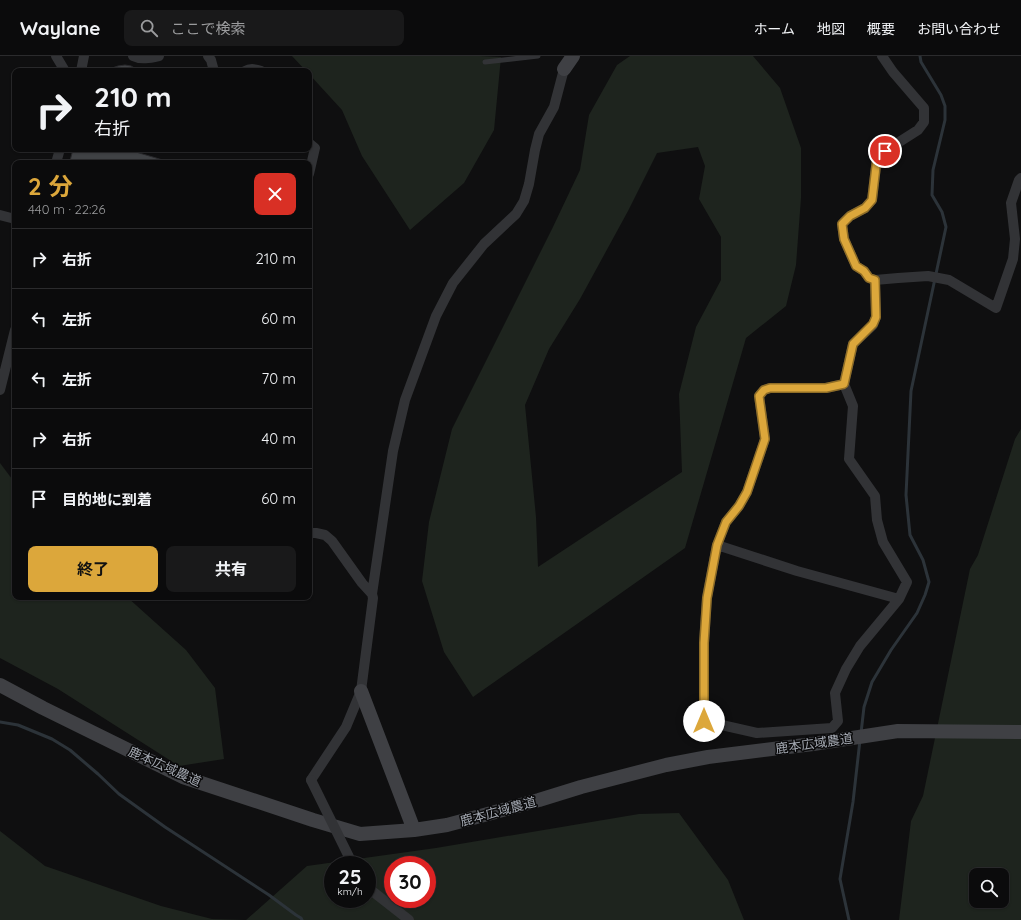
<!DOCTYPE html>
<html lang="ja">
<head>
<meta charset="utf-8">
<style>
  :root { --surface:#0b0b0c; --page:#19191a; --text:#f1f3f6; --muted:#9a9b9d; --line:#2b2b2d; --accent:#dca73b }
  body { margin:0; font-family:Quicksand,"Noto Sans JP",sans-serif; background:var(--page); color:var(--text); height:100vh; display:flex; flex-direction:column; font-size:15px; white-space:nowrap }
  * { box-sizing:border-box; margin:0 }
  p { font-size:13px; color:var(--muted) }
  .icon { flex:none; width:22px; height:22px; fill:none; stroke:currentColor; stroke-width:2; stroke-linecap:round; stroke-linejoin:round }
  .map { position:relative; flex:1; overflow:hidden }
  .details { position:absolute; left:12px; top:104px; width:300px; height:440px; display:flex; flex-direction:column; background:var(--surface); border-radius:8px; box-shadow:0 1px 3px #0004,0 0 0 1px var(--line) }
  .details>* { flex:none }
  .guide { position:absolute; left:12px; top:12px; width:300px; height:84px; border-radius:8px; box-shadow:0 1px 3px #0004,0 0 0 1px var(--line); background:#0b0b0c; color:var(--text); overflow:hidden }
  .fabs { position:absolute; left:969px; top:812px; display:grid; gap:8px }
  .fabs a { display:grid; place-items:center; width:40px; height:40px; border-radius:8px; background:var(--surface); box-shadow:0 1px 3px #0004,0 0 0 1px var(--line); font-size:20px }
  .speed { position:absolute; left:324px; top:800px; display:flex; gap:8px; font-size:20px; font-weight:700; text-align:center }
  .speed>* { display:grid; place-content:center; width:52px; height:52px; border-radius:50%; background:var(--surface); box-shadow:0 1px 3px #0004,0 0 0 1px var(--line); line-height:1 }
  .speed small { font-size:10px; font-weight:400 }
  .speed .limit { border:6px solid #d22; background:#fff; color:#111 }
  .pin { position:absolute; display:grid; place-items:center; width:34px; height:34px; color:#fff; margin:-17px; border:2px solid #fff; border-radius:50%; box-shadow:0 1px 4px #0007 }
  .me { position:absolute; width:44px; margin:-22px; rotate:0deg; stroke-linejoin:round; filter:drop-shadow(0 0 3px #0008) }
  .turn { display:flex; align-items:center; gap:14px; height:84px; padding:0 16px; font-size:18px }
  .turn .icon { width:52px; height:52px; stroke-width:2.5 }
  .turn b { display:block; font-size:28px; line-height:34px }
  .round { display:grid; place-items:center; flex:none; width:42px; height:42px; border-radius:8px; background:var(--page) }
  .overview { display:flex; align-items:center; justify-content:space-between; height:68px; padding:0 16px }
  h1 { font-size:24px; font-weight:700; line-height:30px; color:var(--accent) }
  .action { display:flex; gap:8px; margin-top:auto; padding:8px 16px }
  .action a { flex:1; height:46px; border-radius:8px; background:var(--accent); color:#111; font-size:16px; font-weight:700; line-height:46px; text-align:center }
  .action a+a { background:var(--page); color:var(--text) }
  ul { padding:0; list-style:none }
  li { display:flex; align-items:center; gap:12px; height:60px; padding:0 16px; border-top:1px solid var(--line) }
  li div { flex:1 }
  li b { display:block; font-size:15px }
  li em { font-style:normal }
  header { display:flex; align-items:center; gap:24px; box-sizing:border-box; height:56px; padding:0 20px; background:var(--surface); border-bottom:1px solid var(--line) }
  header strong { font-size:19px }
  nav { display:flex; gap:22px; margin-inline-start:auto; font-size:14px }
  .search { width:280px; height:36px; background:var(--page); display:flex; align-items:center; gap:10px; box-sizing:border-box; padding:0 14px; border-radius:8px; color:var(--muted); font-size:15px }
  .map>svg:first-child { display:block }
  .green { fill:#1e241e; fill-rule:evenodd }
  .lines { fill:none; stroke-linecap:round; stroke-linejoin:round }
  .stream { stroke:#2c3339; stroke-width:3 }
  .building { fill:#404245; stroke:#29292c }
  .lane { stroke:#323336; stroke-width:5 }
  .street { stroke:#323336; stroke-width:10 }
  .secondary { stroke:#3f4044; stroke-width:14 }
  .street-bridge { stroke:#323336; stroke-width:10 }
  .route-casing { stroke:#8f6d26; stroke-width:10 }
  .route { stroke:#dca73b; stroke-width:7 }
  .labels { text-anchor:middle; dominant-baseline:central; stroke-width:3; stroke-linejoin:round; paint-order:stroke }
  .street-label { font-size:13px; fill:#a1a6af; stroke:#0a0a0b }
</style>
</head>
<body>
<header>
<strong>Waylane</strong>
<div class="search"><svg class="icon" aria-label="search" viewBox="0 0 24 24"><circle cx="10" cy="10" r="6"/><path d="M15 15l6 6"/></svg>ここで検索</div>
<nav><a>ホーム</a><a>地図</a><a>概要</a><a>お問い合わせ</a></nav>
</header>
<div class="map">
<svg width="1021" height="864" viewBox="0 0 1021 864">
  <rect width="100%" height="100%" fill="#0f0f10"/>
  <path class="green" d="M292,0h188l21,1 -7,73 -30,53 -54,47 -48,-74 -20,-46 -33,-36v-3h-3z
    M630,0h123l27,32 21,60v50l-5,67 -10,41 -40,32 -61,210 -212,149 -29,-45 -22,-71 7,-59 23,-93 100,-200 28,-59 9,-55 28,-50zM698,91l7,19 -6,33 22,38v43l-25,47 -17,67 3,78 -144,95 -2,-50 -11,-112 24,-56 31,-50 48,-88 29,-58z
    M1021,373v491h-122l12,-99 12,-25 47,-227 8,-14 37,-116zM976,819h26v26h-26z
    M0,407l15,20v114h112l59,53 29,38 9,71 -45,7 -121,-77 -58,-31z
    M679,757l49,67 16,40h-744v-89l45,35 116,40 51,13 34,1 61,-54 129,-18 203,-34zM333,809h34v34h-34zM393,809h34v34h-34z"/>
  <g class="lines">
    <path class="stream" d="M0,666l18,3 34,14 18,11 28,24 21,20 46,33 104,68 27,20 5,3 1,2
      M861,677l3,-26 8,-25 19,-32 26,-37 8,-18 4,-13 -6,-22 -13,-25 -4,-40 5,-104 35,-164 -4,-15 -10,-17 1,-25 12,-50v-14l-4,-11 -20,-33 -1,-6
      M849,864l-9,-41 13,-77 7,-62"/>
  </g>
  <path class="building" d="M125,9l6,1 9,5h-33l5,-3 6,-2z
    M73,93h53l40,12 -1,2h-87l-8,-2z"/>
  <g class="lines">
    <path class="lane" d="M485,6l53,-6"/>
    <path class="street" d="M56,0l9,15
      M133,0c8,4 17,2 26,0
      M208,0l3,4 3,11
      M81,15l3,-15
      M245,15c5,-3 11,-2 16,0
      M309,87l6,5 -6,26
      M56,107l4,-14
      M0,159l15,4
      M875,224l-6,-2 -5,-7 -8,-5 -12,-27 -2,-15 8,-8 15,-8 7,-8 5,-42 8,-7 33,-21 6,-8v-14l-31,-36 -11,-16
      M844,328l-18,4h-56l-6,2 -5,6 6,43 -18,53 -8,14 -13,16 -9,23 -10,52 -3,46v78l53,12 75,-5 6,-7 -3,-28 11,-24 14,-23 39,-47 8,-17 -24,-40 -6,-22 -2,-24 -26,-37 4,-53 -9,-22 9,-40 20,-19 3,-8 -1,-37 23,-2 30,-2 21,4 47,28 17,-49 2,-20 -4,-36 8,-23 2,-2
      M0,334l15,-60
      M309,477h7l9,2 7,6 30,42 10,11
      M717,489l80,26 102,28
      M311,724l35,-53 15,-36 12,-93 -1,-4 21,-143 12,-51 31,-84 17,-33 31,-39 32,-30 8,-13 5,-17 6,-34 4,-16 15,-27 10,-38
      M367,831l42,33"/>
    <path class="secondary" d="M564,13l9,-13
      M0,629l43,23 140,69 130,43 47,14 54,-4 33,-5 92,-25 42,-13 85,-22 42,-8 105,-13 85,-13 123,1
      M361,635l53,139"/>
    <path class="street-bridge" d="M311,724l42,85"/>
  </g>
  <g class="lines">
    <defs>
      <path id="route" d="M704,665v-78l3,-45 10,-53 9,-23 13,-16 8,-14 18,-53 -6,-43 5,-6 6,-2h56l18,-4 9,-40 20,-20 3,-7 -1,-37 -6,-2 -5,-7 -8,-5 -12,-27 -2,-15 8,-8 15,-8 7,-8 5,-42 8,-7"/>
    </defs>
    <use href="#route" class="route-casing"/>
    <use href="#route" class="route"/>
  </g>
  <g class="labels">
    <g class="street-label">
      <text transform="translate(814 687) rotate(-8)">鹿本広域農道</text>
      <text transform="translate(165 710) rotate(24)">鹿本広域農道</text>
      <text transform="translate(498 755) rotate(-15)">鹿本広域農道</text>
    </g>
  </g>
</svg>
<div class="fabs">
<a><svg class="icon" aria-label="search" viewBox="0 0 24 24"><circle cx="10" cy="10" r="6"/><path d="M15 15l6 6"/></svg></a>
</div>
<div class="speed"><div>25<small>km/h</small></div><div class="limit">30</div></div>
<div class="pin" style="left:885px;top:95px;background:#d93025"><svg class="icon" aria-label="arrive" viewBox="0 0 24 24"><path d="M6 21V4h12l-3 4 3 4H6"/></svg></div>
<svg class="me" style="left:704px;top:665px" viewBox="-20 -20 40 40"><circle r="19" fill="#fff"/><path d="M0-13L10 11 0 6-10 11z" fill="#dca73b"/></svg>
<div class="guide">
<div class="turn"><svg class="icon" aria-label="right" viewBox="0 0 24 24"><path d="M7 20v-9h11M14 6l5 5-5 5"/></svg><div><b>210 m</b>右折</div></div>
</div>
<section class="details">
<div class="overview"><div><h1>2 分</h1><p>440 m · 22:26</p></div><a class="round" style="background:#d93025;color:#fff"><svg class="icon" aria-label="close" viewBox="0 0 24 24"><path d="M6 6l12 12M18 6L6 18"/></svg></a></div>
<ul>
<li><svg class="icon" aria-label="right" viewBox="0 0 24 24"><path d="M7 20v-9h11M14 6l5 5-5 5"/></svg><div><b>右折</b></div><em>210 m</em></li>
<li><svg class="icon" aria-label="left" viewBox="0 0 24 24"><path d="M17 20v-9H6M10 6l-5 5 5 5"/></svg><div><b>左折</b></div><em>60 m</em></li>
<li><svg class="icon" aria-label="left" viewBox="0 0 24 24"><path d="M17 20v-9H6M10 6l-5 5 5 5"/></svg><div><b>左折</b></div><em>70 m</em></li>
<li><svg class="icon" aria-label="right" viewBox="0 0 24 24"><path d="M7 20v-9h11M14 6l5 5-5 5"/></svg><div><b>右折</b></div><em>40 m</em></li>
<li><svg class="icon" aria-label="arrive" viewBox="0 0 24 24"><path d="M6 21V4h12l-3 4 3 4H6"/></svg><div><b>目的地に到着</b></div><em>60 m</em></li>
</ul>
<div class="action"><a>終了</a><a>共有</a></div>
</section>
</div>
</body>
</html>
